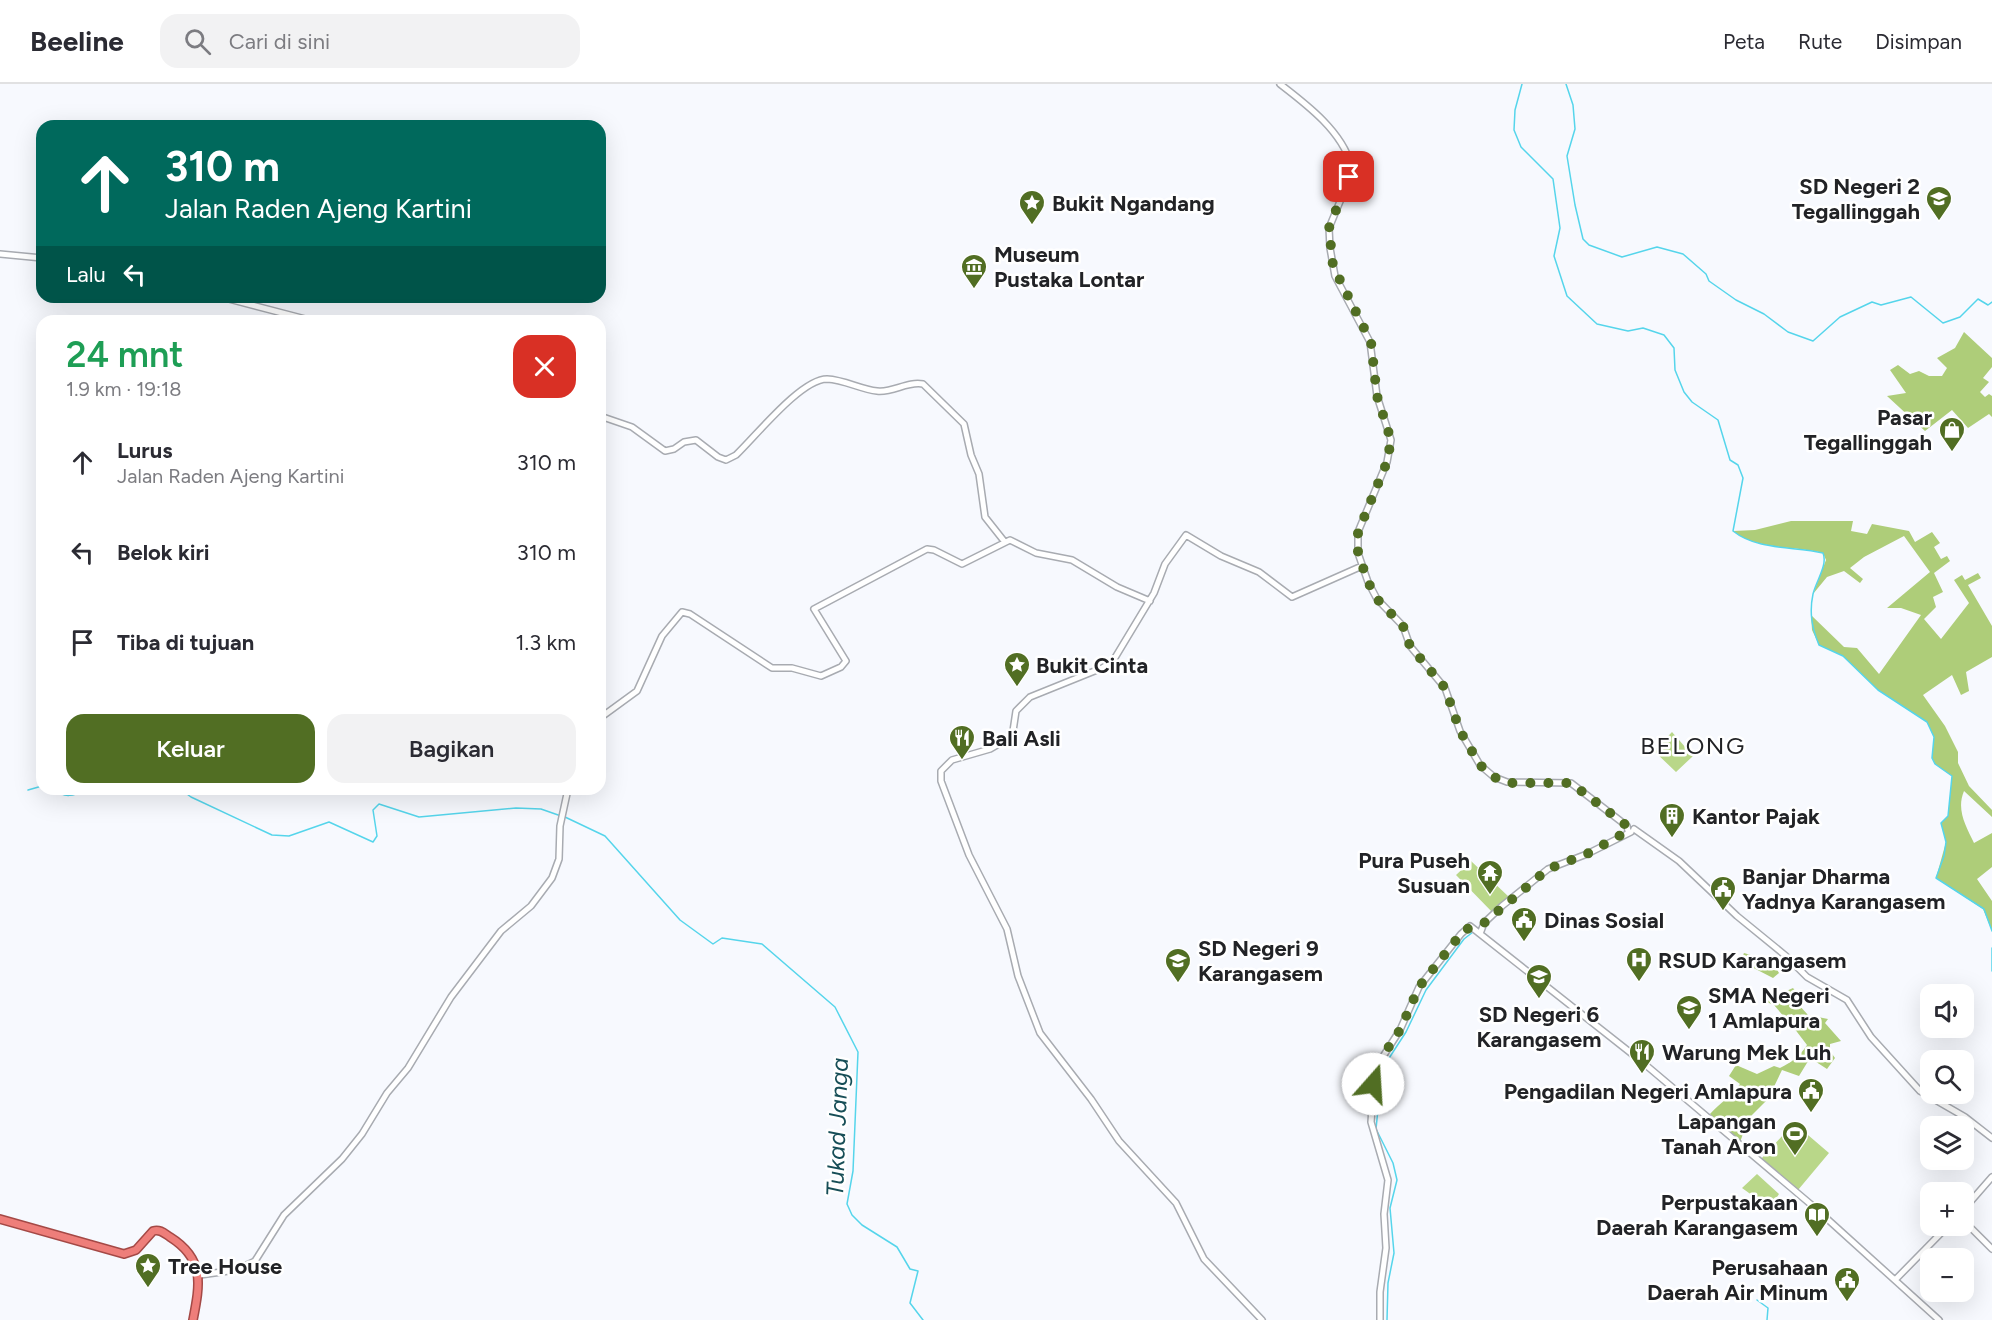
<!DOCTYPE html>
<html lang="id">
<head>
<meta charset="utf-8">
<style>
  :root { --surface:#fff; --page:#f2f2f3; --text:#2b2b33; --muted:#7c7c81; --line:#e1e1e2; --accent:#516e23 }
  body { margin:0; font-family:Figtree,sans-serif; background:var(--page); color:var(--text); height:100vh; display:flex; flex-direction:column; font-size:22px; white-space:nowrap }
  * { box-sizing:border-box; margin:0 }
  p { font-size:20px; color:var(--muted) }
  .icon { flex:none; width:33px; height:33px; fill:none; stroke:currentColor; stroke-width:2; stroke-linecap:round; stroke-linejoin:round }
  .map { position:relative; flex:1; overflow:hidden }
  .sheet { position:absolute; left:36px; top:231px; width:570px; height:480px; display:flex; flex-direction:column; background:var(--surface); border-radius:18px; box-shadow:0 6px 24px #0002 }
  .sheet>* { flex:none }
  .hud { position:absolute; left:36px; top:36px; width:570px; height:183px; border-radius:18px; box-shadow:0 6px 24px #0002; background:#00695c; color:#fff; overflow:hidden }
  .buttons { position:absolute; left:1920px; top:900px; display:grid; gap:12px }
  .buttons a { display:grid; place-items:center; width:54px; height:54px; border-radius:12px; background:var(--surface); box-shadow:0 6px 24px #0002; font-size:30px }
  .pin { position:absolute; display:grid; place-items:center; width:51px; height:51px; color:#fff; margin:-26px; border-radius:12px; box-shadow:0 3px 9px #0006 }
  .me { position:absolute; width:66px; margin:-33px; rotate:19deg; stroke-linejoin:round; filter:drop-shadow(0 0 4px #0008) }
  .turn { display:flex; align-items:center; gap:21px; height:126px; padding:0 30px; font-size:27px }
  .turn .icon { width:78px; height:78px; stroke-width:2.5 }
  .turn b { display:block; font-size:42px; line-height:51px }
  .then { display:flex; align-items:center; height:57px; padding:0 30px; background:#0003; gap:12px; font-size:22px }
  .round { display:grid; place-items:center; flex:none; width:63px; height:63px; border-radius:18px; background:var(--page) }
  .head { display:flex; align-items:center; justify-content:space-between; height:102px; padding:0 30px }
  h1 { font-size:36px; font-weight:600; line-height:45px; color:#1e9e55 }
  .button { display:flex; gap:12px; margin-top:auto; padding:12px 30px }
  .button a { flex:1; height:69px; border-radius:18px; background:var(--accent); color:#fff; font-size:24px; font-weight:600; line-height:69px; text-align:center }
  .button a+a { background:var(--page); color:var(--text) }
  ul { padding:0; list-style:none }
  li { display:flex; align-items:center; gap:18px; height:90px; padding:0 30px }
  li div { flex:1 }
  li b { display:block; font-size:22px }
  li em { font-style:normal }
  header { display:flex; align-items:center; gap:36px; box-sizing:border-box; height:84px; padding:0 30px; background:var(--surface); border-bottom:2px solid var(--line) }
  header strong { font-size:28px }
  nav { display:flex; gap:33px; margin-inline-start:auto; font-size:21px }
  .search { width:420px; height:54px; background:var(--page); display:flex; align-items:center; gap:15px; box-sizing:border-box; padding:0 21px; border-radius:18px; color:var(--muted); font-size:22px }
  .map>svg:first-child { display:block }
  .green { fill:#b9d789 }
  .forest { fill:#aecd79 }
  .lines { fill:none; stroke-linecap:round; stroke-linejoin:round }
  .stream { stroke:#55d5eb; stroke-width:1.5 }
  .tertiary-casing { stroke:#a8abb1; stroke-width:8 }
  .trunk-casing { stroke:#a44946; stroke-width:10 }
  .tertiary { stroke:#fff; stroke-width:5 }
  .trunk { stroke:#ee7e7a; stroke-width:7 }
  .route { stroke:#516e23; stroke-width:10; stroke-dasharray:0 18 }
  .labels { text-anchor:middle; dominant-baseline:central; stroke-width:5; stroke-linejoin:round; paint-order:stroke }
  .poi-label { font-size:22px; font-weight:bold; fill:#222326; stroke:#fff; text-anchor:start }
  .neighbourhood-label { font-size:24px; letter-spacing:1.5px; fill:#222326; stroke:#fff }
  .water-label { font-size:24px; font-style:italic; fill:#174e57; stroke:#fff }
</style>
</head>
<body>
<header>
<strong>Beeline</strong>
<div class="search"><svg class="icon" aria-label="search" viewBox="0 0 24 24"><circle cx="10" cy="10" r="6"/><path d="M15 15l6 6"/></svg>Cari di sini</div>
<nav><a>Peta</a><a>Rute</a><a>Disimpan</a></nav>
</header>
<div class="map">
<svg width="1992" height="1236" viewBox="0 0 1992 1236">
  <rect width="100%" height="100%" fill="#f7f9fe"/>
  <path class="green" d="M1672,648l21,24 -17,16 -22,-21z
    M1471,777l38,36 -16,16 -37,-38z
    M1794,1039l35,30 -31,37 -37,-31z
    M1757,1090l22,20 -9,14 -28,-20z"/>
  <path class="forest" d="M1964,248l28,26v9l-9,11 6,4 -9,10 5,5 4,-3 3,2v21l-3,-3 -21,14 -16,-18 -27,21 -38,-35 19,-3 -16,-23 8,-5 12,9 9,-3 10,5h13l5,-8 -10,-10 18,-10z
    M1791,437h62l-2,10 16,3 5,-10 37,7 6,11 17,-10 8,11 -6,4 7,12 6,-3 3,5 -16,12 9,19 -10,5 3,10 -12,12 17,20 28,-36 -15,-23 8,-5 3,5 13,-7 3,5 -13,7 24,41v31l-26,15 3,19 -8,4 -9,-20 -29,20 22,31 13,26v11l11,23 23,24v7l-28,-26c-8,19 2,35 10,52l18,-10v34l-15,12 15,22v30l-9,-22 -47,-31 10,-36 -5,-19 7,-7 4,-40 -17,-12 -3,-6 2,-21 -7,-15 -49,-32 -35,-34 -24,-11 -7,-15 -1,-15 33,32 13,1 22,26 42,-59 -20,-7h-14l43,-36 -26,-36 -40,21 -14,11 13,11 -3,4 -16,-12 -17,6 -14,17 13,-34 -3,-7c-28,-8 -65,-2 -90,-22l22,-1z
    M1744,869c13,4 29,7 35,20l-6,5 -33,-17z
    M1793,904l10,13 -4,4 9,10 20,4 -3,4 16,18 -11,3v7l5,7 -8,11 -17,-11 -11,18 -17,-6 -14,29 -19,19 -9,24 -30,-28c10,-11 22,-18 30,-30l-11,-8 7,-11 21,9 17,-8 6,2c12,-6 19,-11 27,-23l-13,-17 -2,-14 -7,4 -11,-13 -10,-4z"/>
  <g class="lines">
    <path class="stream" d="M1522,0l-7,26 -1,20 7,17 32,32 7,49 -6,28 13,40 30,28 31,7 15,-3 21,7 10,13 1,22 9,22 8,10 26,18 12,40 8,5 5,13 -10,53c25,20 62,15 90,22 5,12 -7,28 -10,41 -4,19 -1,34 6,51l24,11 35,34 49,32 7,15 -2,21 3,6 17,12 -4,40 -7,7 5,19 -2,14 -8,22 48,31 8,22
      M1566,0l7,21 2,24 -8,27 8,49 8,34 6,6 33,12 35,-10 26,7 23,20 3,7 27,19 28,14 24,18 25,9 27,-24 32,-15 9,3 30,-8 32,26 17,-6 18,-18 10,6 4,-3
      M52,705c14,10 21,7 35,0
      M180,705l11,8 81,38 17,1 40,-14 44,20 4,-6 -4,-26 6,-6 40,13 97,-9 25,1 20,7
      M28,706l14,-4
      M565,733l40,19 75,84 33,24 9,-6 40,6 73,63 23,45 -5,119 -6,33 5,11 10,10 35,22 13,22 8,2 -8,32 13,17
      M1992,864v23
      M1757,1216l11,8 -1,12
      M1387,1236l1,-37 6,-30 -4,-45 7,-28 -4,-17 -17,-34 6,-60 24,-37 20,-42 38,-51 9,-7"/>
    <defs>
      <path id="tertiary" d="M1280,0c26,20 62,47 71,81l-3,17 -19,46 1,20 5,28 35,66 7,54 14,44 -4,22 -29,70v21l10,29 9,17 26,27 7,20 35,42 15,43 20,34 14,12 13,5 64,1 56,43 1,5
        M0,170l42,4
        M221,213l92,24
        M600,332l32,11 33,24 9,-2 10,-7 12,-2 22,17 8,3 10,-5c20,-19 65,-76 91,-76 18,1 33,10 50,12 16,2 30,-10 46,-7l41,40 7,31 8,19 6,43 19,24
        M600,634l37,-27 25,-55 20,-24 8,2 82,54h20l29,8 20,-9 5,-6 -32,-52 113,-60 7,1 28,14 48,-24 26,13 36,7 45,27 33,14
        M1634,745l45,32 58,55 49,40 21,21 40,23 24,37 49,54 45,26 27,21
        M1480,850l4,-11 18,-17 46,-37 39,-15 44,-22
        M1964,1125l28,-32
        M1964,1137l28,28
        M200,1191l36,-5 19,-9 29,-46 58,-56 20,-25 25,-41 21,-25 43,-71 50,-66 30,-25 21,-28 7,-19 1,-33 8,-37
        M1896,1195l52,-53
        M1262,1236l-58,-61 -28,-56 -57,-62 -28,-42 -51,-66 -22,-57 -11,-47 -38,-74 -28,-74v-10l11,-11 38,-11 19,-11 4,-7 3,-20 14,-14 72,-29 11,-7 41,-68 11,-29 21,-29 35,21 38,16 33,25 70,-31
        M1380,1236v-28l6,-44 -2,-34 4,-34 -17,-58 4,-53 25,-39 19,-43 42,-53 9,-8 171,135 173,146 125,113"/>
      <path id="trunk" d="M0,1135l124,35 12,-4 17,-19c7,-2 11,2 17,6 35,22 30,47 23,83"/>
    </defs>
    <use href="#tertiary" class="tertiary-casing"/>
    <use href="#trunk" class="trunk-casing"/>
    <use href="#tertiary" class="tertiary"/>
    <use href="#trunk" class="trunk"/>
  </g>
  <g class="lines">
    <path class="route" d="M1349,93l-20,51 4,38 38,76 6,54 14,44 -4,22 -29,70v21l10,29 9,17 26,27 7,20 35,42 15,43 20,34 14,12 13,6h64l56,43 1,5 -41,23 -39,15 -64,54 -20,7 -45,57 -19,43 -24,36 -3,18"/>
  </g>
  <defs>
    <symbol id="school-pin" viewBox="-11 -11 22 30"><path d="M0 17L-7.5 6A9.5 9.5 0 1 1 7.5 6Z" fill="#516e23" stroke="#fff"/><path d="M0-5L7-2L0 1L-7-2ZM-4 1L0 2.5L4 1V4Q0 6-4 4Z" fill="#fff"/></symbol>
    <symbol id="sight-pin" viewBox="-11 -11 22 30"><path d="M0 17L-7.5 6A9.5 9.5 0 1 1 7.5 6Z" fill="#516e23" stroke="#fff"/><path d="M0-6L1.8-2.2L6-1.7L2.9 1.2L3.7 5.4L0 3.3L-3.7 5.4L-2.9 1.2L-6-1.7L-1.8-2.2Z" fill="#fff"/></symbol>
    <symbol id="museum-pin" viewBox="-11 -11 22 30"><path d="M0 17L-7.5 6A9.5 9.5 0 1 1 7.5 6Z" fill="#516e23" stroke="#fff"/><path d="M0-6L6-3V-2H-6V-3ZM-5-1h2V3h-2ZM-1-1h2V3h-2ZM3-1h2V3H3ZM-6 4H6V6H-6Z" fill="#fff"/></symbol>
    <symbol id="shop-pin" viewBox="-11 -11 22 30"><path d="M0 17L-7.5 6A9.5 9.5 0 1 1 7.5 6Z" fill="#516e23" stroke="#fff"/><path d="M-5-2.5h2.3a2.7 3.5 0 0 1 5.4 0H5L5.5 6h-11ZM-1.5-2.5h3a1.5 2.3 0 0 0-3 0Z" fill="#fff"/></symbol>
    <symbol id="restaurant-pin" viewBox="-11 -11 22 30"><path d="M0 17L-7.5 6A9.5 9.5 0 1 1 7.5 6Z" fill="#516e23" stroke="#fff"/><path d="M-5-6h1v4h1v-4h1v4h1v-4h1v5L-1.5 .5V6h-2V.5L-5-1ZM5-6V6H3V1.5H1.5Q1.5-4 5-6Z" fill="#fff"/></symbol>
    <symbol id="building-pin" viewBox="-11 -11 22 30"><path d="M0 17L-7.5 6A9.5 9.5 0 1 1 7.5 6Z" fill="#516e23" stroke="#fff"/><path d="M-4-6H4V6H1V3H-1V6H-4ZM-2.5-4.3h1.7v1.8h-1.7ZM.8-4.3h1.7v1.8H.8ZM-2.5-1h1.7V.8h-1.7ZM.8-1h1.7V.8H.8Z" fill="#fff"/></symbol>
    <symbol id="temple-pin" viewBox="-11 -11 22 30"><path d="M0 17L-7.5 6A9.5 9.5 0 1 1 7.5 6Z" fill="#516e23" stroke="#fff"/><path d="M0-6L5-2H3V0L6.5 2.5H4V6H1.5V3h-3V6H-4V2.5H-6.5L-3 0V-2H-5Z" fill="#fff"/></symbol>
    <symbol id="civic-pin" viewBox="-11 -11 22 30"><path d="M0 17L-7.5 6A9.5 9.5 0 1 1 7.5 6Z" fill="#516e23" stroke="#fff"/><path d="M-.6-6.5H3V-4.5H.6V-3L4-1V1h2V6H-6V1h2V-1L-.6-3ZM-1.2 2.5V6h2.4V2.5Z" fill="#fff"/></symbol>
    <symbol id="hospital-pin" viewBox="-11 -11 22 30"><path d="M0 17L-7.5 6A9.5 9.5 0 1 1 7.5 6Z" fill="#516e23" stroke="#fff"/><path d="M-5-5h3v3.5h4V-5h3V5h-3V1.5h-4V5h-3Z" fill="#fff"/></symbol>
    <symbol id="stadium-pin" viewBox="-11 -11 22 30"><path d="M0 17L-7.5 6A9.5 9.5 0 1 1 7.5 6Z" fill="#516e23" stroke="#fff"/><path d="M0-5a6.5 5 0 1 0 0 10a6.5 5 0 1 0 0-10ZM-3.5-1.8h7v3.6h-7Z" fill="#fff"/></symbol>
    <symbol id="library-pin" viewBox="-11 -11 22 30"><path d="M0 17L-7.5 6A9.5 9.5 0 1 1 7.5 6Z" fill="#516e23" stroke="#fff"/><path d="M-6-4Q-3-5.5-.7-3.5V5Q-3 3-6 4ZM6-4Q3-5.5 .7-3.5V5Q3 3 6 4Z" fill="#fff"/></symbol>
  </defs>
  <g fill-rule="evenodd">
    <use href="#school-pin" x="1924" y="100" width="30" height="40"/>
    <use href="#sight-pin" x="1017" y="104" width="30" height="40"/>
    <use href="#museum-pin" x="959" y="168" width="30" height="40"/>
    <use href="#shop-pin" x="1937" y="331" width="30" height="40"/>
    <use href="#sight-pin" x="1002" y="566" width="30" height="40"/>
    <use href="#restaurant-pin" x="947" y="639" width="30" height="40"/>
    <use href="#building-pin" x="1657" y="717" width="30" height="40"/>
    <use href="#temple-pin" x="1475" y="774" width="30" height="40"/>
    <use href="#civic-pin" x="1708" y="790" width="30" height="40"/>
    <use href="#civic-pin" x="1509" y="821" width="30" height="40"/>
    <use href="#hospital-pin" x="1624" y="861" width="30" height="40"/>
    <use href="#school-pin" x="1163" y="862" width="30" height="40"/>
    <use href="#school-pin" x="1524" y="878" width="30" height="40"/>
    <use href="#school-pin" x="1674" y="909" width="30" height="40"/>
    <use href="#restaurant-pin" x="1627" y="953" width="30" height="40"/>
    <use href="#civic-pin" x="1796" y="992" width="30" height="40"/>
    <use href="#stadium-pin" x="1780" y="1035" width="30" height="40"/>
    <use href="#library-pin" x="1802" y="1116" width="30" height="40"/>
    <use href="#sight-pin" x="133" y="1167" width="30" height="40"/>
    <use href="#civic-pin" x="1832" y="1181" width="30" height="40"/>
  </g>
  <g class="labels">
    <g class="poi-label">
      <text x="1920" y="102" text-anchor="end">SD Negeri 2<tspan x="1920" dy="25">Tegallinggah</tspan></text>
      <text x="1052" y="119">Bukit Ngandang</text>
      <text x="994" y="170">Museum<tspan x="994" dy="25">Pustaka Lontar</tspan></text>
      <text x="1932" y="333" text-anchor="end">Pasar<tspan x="1932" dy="25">Tegallinggah</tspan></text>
      <text x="1036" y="581">Bukit Cinta</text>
      <text x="982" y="654">Bali Asli</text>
      <text x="1692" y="732">Kantor Pajak</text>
      <text x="1470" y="776" text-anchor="end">Pura Puseh<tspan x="1470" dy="25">Susuan</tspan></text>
      <text x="1742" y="792">Banjar Dharma<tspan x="1742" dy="25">Yadnya Karangasem</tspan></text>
      <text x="1544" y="836">Dinas Sosial</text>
      <text x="1198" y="864">SD Negeri 9<tspan x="1198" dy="25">Karangasem</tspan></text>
      <text x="1658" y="876">RSUD Karangasem</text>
      <text x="1708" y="911">SMA Negeri<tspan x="1708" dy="25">1 Amlapura</tspan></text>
      <text x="1539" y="930" text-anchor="middle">SD Negeri 6<tspan x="1539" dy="25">Karangasem</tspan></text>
      <text x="1662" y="968">Warung Mek Luh</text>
      <text x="1792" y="1007" text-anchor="end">Pengadilan Negeri Amlapura</text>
      <text x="1776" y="1037" text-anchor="end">Lapangan<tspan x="1776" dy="25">Tanah Aron</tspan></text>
      <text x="1798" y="1118" text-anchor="end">Perpustakaan<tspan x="1798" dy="25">Daerah Karangasem</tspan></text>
      <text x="168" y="1182">Tree House</text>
      <text x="1828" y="1183" text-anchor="end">Perusahaan<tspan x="1828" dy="25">Daerah Air Minum</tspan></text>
    </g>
    <g class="neighbourhood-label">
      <text x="1693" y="661">BELONG</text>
    </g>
    <g class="water-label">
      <text transform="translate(837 1043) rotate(-88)">Tukad Janga</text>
    </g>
  </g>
</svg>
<div class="buttons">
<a><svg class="icon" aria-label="sound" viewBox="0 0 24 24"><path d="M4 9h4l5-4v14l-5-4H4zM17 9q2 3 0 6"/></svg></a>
<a><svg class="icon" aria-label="search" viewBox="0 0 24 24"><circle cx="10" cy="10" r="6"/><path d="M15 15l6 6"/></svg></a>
<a><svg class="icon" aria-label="layers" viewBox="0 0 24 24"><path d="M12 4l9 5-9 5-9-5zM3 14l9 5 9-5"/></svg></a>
<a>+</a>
<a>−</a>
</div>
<div class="pin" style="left:1349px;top:93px;background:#d93025"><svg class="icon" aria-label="arrive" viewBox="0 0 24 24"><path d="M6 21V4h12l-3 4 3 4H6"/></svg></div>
<svg class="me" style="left:1373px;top:1000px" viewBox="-20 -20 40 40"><circle r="19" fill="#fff"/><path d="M0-13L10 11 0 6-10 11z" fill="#516e23"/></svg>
<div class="hud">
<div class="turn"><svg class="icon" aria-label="ahead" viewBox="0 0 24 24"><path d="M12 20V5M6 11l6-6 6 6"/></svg><div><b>310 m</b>Jalan Raden Ajeng Kartini</div></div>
<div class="then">Lalu<svg class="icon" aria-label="left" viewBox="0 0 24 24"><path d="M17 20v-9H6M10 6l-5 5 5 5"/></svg></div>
</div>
<section class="sheet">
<div class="head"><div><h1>24 mnt</h1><p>1.9 km · 19:18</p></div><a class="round" style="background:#d93025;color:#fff"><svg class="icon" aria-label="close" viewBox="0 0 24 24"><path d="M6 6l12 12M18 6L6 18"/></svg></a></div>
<ul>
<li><svg class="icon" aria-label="ahead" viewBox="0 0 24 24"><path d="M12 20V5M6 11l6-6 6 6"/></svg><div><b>Lurus</b><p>Jalan Raden Ajeng Kartini</p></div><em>310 m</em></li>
<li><svg class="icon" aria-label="left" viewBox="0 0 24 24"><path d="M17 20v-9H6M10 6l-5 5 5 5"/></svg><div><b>Belok kiri</b></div><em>310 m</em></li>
<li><svg class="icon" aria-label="arrive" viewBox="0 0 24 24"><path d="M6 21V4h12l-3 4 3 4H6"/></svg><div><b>Tiba di tujuan</b></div><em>1.3 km</em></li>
</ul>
<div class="button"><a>Keluar</a><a>Bagikan</a></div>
</section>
</div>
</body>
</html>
